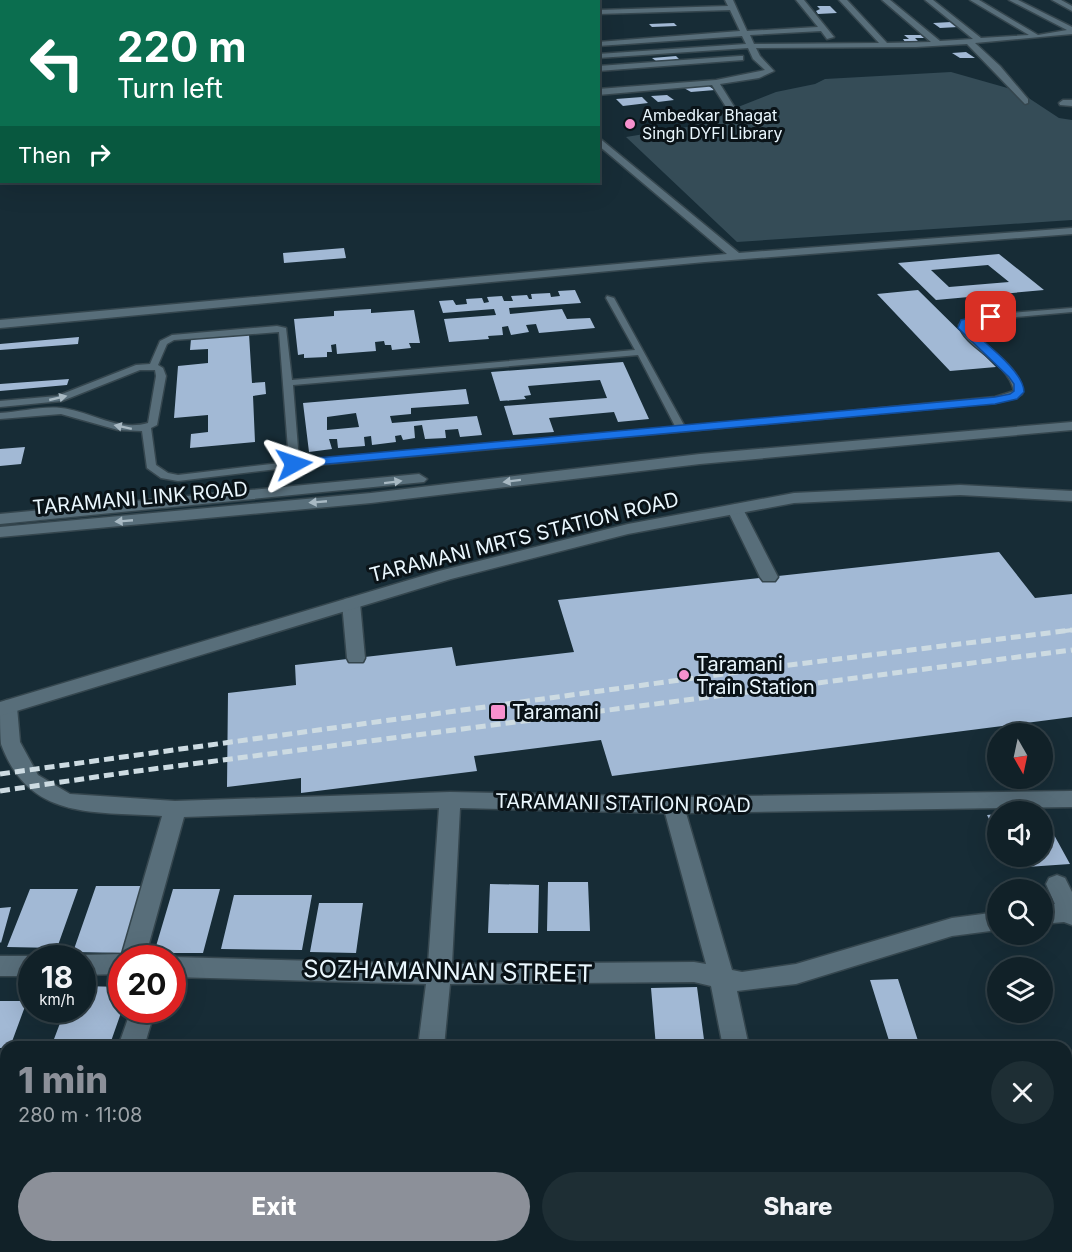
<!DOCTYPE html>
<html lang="en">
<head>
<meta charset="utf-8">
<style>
  :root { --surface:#112128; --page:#1e2e34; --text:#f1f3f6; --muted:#9ca3a8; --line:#303e45; --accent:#8c9099 }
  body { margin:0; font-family:Inter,sans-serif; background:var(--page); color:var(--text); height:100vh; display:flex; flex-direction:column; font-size:22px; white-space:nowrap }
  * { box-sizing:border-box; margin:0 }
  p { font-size:20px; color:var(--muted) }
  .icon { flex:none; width:33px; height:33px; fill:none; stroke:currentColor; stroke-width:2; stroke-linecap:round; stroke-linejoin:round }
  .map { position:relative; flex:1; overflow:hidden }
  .side { position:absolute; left:0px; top:1041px; width:1072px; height:212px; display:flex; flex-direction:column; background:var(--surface); border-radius:18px 18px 0 0; box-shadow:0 6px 24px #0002,0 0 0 2px var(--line) }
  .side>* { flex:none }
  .hud { position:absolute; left:0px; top:0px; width:600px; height:183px; box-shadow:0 6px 24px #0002,0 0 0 2px var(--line); background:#0b6e4f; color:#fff; overflow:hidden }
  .needle { width:39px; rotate:171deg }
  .fabs { position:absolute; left:987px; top:723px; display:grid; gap:12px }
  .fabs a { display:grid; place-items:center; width:66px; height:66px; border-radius:50%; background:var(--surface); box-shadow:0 6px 24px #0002,0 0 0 2px var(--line); font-size:30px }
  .speed { position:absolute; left:18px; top:945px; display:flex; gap:12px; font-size:30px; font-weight:700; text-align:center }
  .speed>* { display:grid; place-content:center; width:78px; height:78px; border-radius:50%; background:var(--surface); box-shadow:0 6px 24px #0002,0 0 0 2px var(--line); line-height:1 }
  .speed small { font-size:15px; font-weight:400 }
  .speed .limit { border:9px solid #d22; background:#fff; color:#111 }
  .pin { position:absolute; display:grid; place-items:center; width:51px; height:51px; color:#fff; margin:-26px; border-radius:12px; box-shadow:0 3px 9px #0006 }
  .me { position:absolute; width:66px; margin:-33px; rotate:85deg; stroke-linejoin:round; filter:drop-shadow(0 0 4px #0008) }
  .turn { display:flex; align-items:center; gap:21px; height:126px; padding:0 18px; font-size:27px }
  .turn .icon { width:78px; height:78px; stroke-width:2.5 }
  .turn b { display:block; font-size:42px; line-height:51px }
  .then { display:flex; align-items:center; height:57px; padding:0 18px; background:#0003; gap:12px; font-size:22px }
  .round { display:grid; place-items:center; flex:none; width:63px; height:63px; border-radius:32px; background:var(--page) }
  .headline { display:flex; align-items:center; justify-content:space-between; height:102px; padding:0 18px }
  h1 { font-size:36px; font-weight:800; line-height:45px; color:var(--accent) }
  .action { display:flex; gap:12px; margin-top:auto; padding:12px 18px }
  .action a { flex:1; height:69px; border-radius:36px; background:var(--accent); color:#fff; font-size:24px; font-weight:800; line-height:69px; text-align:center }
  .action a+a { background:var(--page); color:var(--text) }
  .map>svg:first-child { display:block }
  .built { fill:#1c3947 }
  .green { fill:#354c57 }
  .building { fill:#a2b9d5; fill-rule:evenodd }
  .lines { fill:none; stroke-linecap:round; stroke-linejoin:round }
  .lane-casing { stroke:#35464e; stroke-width:3 }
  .street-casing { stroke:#35464e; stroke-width:3 }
  .secondary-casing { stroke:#35464e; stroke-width:3 }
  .lane { fill:#586e7a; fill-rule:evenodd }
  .street { fill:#586e7a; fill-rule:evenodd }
  .secondary { fill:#586e7a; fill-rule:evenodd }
  .rail-far1 { stroke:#cddbe2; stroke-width:4; stroke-dasharray:8 4; stroke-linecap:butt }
  .rail { stroke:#cddbe2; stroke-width:5; stroke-dasharray:10 5; stroke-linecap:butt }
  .oneway { fill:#a8b9c3 }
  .route { fill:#1a73e8; stroke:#114b97; stroke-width:1.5 }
  .poi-dot { fill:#f790cd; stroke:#0a1318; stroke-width:2 }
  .labels { text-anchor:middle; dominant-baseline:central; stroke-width:6; stroke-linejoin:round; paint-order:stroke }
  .far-poi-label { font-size:16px; fill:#eaf7fe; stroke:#0a1318; text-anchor:start }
  .street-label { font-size:20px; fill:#eaf7fe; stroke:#0a1318 }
  .poi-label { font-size:20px; fill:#eaf7fe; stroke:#0a1318; text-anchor:start }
  .near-street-label { font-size:24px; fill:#eaf7fe; stroke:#0a1318 }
</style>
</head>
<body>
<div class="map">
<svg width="1072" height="1252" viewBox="0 0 1072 1252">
  <rect width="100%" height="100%" fill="#172c36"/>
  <path class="built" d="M0,0h220l2,1 -220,1 -2,169z"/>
  <path class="green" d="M220,0h324l1,1 -323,1z
    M951,72l67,19 41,27 13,2v100l-335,22 -111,-105 61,-10 89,-35 39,-8 10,-5z"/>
  <path class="building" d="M817,6h13l7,7 -19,1 -2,-3 4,-2z
    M951,22l7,5 -18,1 -7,-5z
    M674,23l3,3 -25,1 -3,-3z
    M904,35h19l3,3h-11l3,3 -13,1 -2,-3h6z
    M966,52l9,6h-15l-8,-5z
    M676,56l4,4 -24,1 -4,-3z
    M707,85l8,5 -24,2 -7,-4z
    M667,95l7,5 -16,2 -7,-6z
    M642,97l6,6 -25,3 -7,-7z
    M344,248l2,10 -62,5 -1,-10z
    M999,254l45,36 -108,10 -38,-37zM988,265l21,17 -60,5 -18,-17z
    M575,290l6,13 -72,5 1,6 52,-5 5,10 23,-1 5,10 -56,5 -3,-9 -10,1 3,7 -18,3 -3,-9 -6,1 1,8 -15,1 1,3 -40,3 -5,-23 52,-4 -2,-6 -51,4 -4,-12 14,-1 3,5 11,-1 -1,-5 16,-1 2,5 5,-1 -2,-5 15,-1 2,5h9l-2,-5 16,-1 2,4h3l-1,-5 19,-1 1,4 9,-1 -2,-5z
    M918,290l78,77 -46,4 -73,-77z
    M371,309v4l43,-3 6,33h-11l2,5 -19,2 -1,-5h-6l-1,-4 -9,1 1,9 -39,3 -1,-10 -5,1 1,7h-5v5l-23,1v-4l-6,1 -4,-36 40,-3v-5z
    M249,334l3,49 13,-1 1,12 -13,2 2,46 -65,6 1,-14 17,-2v-17l-34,3 4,-52 30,-3v-14l-18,1 1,-11z
    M79,337l-1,7 -78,6v-6z
    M623,362l26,57 -31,3 -4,-10 -65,6 5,14 -41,3 -9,-29 103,-8 -7,-18 -72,6 3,9 -7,1 2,3 -26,2 -9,-29z
    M69,379l-2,6 -67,6v-7z
    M466,389l3,15 -58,4v6l-21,2 2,7 85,-7 5,19 -22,2 -2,-8 -13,1 1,8 -21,1 -3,-14 -8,1 1,12 -12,2 -2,-5 -6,1 1,6 -24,3 -1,-9 -7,1 1,9 -27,2 -1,-9h-8l3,10 -23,3 -6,-49zM356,413l3,14 -32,3v-13z
    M25,447l-4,17 -21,2v-17z
    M999,552l36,46 37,-4v123l-460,59 -11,-36 -127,16 3,15 -176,22v-15l-74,9 1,-94 68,-8 -1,-20 157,-18 4,19 118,-14 -16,-52z
    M1042,813l28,51 -58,4 -5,-12h35z
    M998,814v23l-11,-22z
    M548,882h40l2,49h-43z
    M490,884l49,1 -1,48h-50z
    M96,886h51l-21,67 -53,-1z
    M30,889h48l-21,59 -50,-1z
    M173,889h47l-17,64h-49z
    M234,895h78l-10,55 -81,-1z
    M319,903h44l-7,50 -46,-1z
    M11,907l-10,36 -1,-1v-34z
    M898,979l22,68h-29l-21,-67z
    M82,986l40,1v23l-13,37h-58l14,-37h17z
    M697,987l8,60h-49l-5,-59z
    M0,1001h27l-17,46 -4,1h-6z
    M0,1122h6v53h-6z
    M1067,1161l5,13v30l-5,1z
    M6,1188v42h-6v-26z
    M0,1241h6v5h24l-2,6h-28z
    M90,1246h140l-1,6h-141z
    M504,1246h36v6h-37z"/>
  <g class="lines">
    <defs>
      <path id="lane" d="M218,0h5l1,2h-5z
        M0,22h2v2h-2z
        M0,52h2v4h-2z
        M0,65h2v4h-2z
        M0,156h2v4h-2z
        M607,296l7,2 71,129 310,-30 19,-6c-7,-32 -48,-41 -55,-66l12,-9 101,-8v4l-99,9 -6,5 2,5c15,13 57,41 53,63l-6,4 -21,5 -701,64 -116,14 -17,-3 -14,-10 -5,-37 -24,-1 -57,-16 -61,5v-6c20,-1 41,-7 61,-5 29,3 57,24 87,15l8,-47 -1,-6h-15l-78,31 -62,6v-6l57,-5 79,-31 14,-1 10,-23 12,-6 105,-9 9,2 6,52 343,-30 -29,-52zM279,332l10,130 -111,13 -10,-2 -12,-8 -5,-37 6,-3 9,-49 -3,-8 -5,-3 9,-21 7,-4zM638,355l38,73 -377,33 -6,-76z"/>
      <path id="street" d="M3,0l14,2h-12z
        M553,0h8v2h-7z
        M725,0h8l14,31 71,-4 -22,-27h8l30,37 -7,2 -6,-8 -71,4 4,9 125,-1 -40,-43h8l40,43 44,-1 -49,-42h8l50,41 33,-2 -48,-39h8l48,38 48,-3 -59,-35h9l59,35 29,-5 -58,-30h9l54,27v7l-97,9 25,23 28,33v4l-3,1 -58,-60 -51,3 -160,1 4,8 14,15 -15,7 -39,6 15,24 -4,3 -3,-1 -16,-25 -114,10v-6l118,-9 49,-10 -12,-11 -5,-11 -150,10v-4l148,-10 -4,-8 -144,10v-4l142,-11 -10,-21 -132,4v-4l130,-4z
        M1052,0h9l11,6v5z
        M740,56h3v4l-145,11v-5z
        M1063,100h9v6l-12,-1 -1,-2z
        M598,137l141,116 333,-25v6l-367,28 -705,66v-8l727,-66 -129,-109z
        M735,504l8,5 35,68 -3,4h-12l-3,-4 -33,-68z
        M351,598l6,1 3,4 5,55 -2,4h-14l-2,-4 -5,-55 3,-4z
        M7,700l7,2 3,5 3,35 18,33 32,19 105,7 275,-9 223,5 399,-6v16l-386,6 46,157 10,2 54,-8 156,-46 46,-6v18l-46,6 -156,48 -59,7 12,56h-26l-12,-61 -17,-4 -244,2 -6,63h-26l8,-63 -254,-7v-19h-4l4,-1 256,7 11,-156 -255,9 -39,141h-23v16l-40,1v-17h-8l8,-3 40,-1 40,-138c-68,-5 -133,5 -161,-72 -1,-12 -1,-29 -1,-41zM460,808l205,5 41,151 -12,-2 -242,2z
        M1057,875l8,3 7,14v33l-8,-3 -22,2v-18l13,-2 -9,-20 3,-6z
        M0,956h32l7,2h-7v18h-32z
        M131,1010h24l-11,37h-26z
        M1072,1119v26l-6,1v-26z
        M49,1246h29l-2,6h-28z
        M388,1246h29l-1,6h-28z
        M749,1246h29v6h-28z
        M944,1246h29l1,6h-28z"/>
      <path id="secondary" d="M1072,422v8l-372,34 -329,39 -371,34v-10l371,-34 329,-39z
        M419,474l8,5 -3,3 -424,42v-10z
        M960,485l112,6v10l-112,-6 -166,8 -166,31 -177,45 -451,137v-14l439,-131 189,-47 166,-31z"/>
    </defs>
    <use href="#lane" class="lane-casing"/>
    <use href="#street" class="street-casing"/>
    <use href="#secondary" class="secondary-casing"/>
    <use href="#lane" class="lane"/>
    <use href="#street" class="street"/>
    <use href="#secondary" class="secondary"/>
    <path class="rail-far1" d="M1065,631l7,-1"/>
    <path class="rail" d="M0,774l774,-107 298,-37
      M0,791l130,-19 942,-122"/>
  </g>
  <defs><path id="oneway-solid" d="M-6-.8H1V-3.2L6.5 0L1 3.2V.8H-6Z" transform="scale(1.5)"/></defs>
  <g class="oneway">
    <use href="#oneway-solid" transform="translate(58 398) rotate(-13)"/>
    <use href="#oneway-solid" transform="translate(123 427) rotate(-168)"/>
    <use href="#oneway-solid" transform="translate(512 481) rotate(173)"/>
    <use href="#oneway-solid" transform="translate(393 482) rotate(-7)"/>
    <use href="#oneway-solid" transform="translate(318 502) rotate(175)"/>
    <use href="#oneway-solid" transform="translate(124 521) rotate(175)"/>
  </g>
  <path class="route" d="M991,314l4,1v4l-22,3 -5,5c15,15 56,44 56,65l-7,7 -22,5 -701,63 -6,-3 6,-4 701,-63 15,-3 4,-3v-7l-5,-7 -51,-49 3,-8z"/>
  <g class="poi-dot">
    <circle cx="630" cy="124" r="6"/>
    <circle cx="684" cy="675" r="6"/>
    <rect x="490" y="704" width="16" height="16" rx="3"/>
  </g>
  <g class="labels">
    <g class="far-poi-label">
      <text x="642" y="115">Ambedkar Bhagat<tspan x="642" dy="18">Singh DYFI Library</tspan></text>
    </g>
    <g class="street-label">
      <text transform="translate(140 498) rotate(-5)">TARAMANI LINK ROAD</text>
      <text transform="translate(524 537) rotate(-14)">TARAMANI MRTS STATION ROAD</text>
      <text transform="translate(623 803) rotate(1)">TARAMANI STATION ROAD</text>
    </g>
    <g class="poi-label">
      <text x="696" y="664">Taramani<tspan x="696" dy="23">Train Station</tspan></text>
      <text x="512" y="712">Taramani</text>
    </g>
    <g class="near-street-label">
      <text transform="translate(448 971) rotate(1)">SOZHAMANNAN STREET</text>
    </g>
  </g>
</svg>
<div class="fabs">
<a><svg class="needle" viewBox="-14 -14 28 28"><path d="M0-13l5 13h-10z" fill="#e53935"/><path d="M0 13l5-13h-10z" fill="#9ca3a8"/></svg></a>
<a><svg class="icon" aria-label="sound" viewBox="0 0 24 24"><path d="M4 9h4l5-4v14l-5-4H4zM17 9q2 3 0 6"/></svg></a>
<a><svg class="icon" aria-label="search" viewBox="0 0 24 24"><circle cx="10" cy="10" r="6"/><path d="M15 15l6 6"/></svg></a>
<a><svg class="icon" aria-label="layers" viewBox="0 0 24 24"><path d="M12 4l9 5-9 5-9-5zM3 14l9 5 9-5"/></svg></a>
</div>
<div class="speed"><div>18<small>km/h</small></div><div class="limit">20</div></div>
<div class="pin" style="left:991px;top:317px;background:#d93025"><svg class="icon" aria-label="arrive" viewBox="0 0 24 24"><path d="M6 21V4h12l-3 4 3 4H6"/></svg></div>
<svg class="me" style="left:294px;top:464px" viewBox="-20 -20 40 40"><path d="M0-17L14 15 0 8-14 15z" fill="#1a73e8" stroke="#fff" stroke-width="4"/></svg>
<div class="hud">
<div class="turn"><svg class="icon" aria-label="left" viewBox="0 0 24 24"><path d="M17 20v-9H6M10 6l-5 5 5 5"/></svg><div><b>220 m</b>Turn left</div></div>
<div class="then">Then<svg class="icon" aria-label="right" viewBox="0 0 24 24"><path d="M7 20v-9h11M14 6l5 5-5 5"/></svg></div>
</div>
<section class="side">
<div class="headline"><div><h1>1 min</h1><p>280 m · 11:08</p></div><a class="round"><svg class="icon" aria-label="close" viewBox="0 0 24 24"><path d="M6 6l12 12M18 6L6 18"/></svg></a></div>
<div class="action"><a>Exit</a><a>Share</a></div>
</section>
</div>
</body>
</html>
